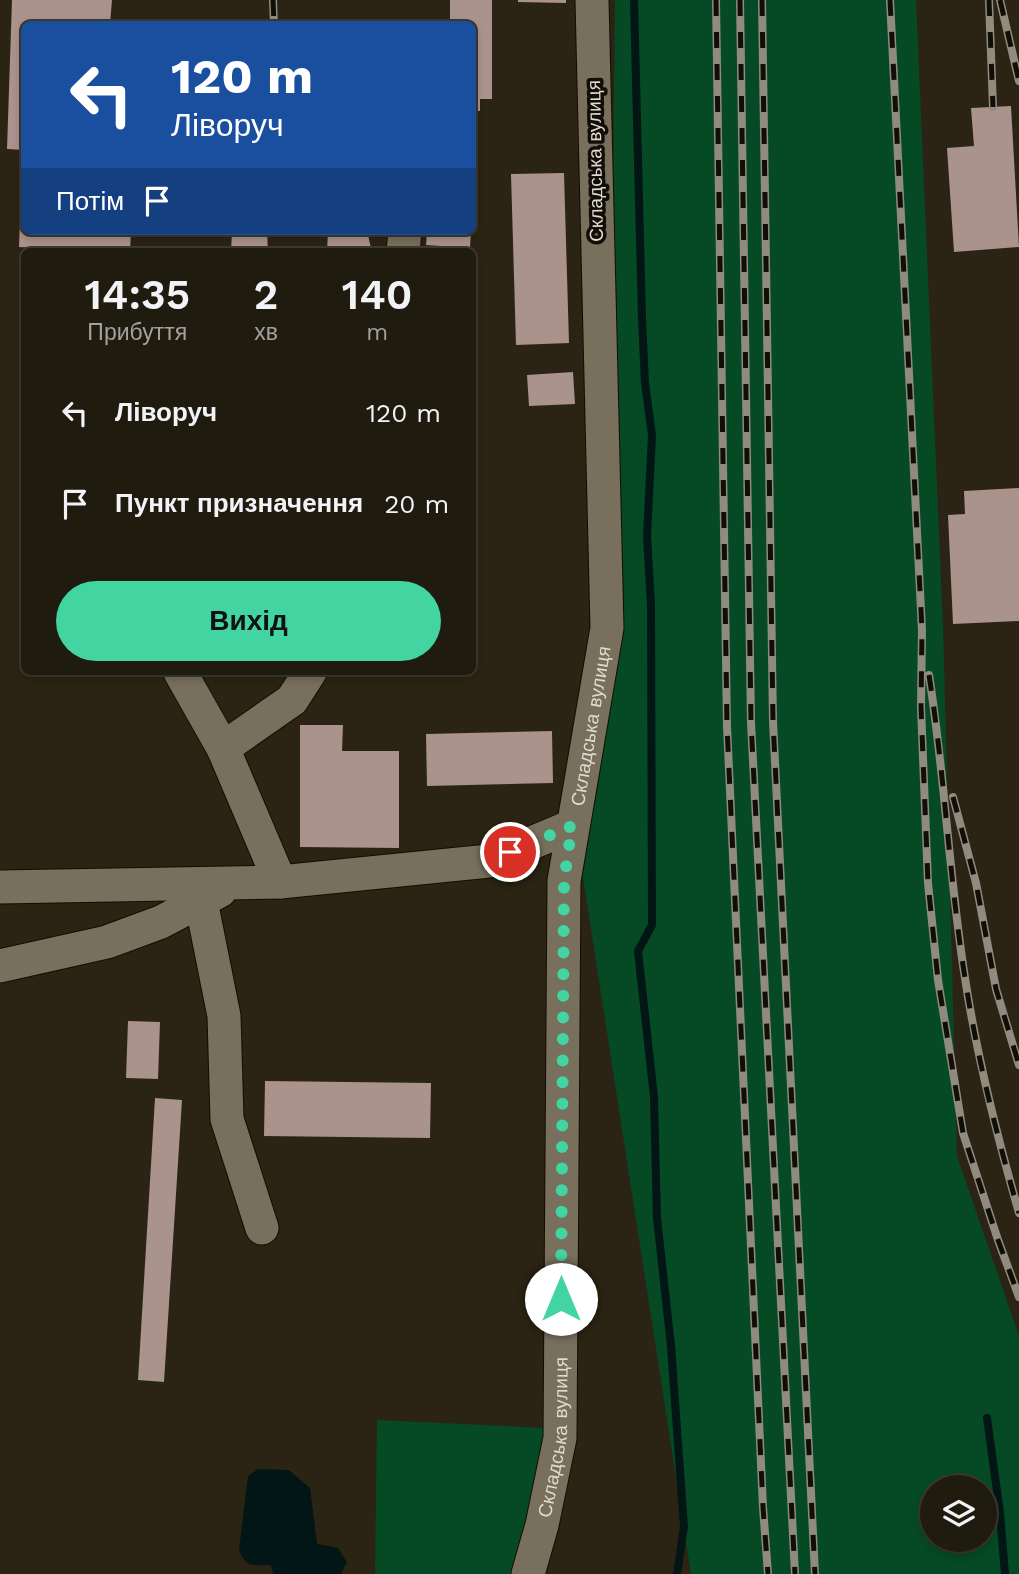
<!DOCTYPE html>
<html lang="uk">
<head>
<meta charset="utf-8">
<style>
  :root { --surface:#201b0f; --page:#2d281d; --text:#f1f3f6; --muted:#a2a19e; --line:#3d392f; --accent:#42d4a1 }
  body { margin:0; font-family:"Work Sans",sans-serif; background:var(--page); color:var(--text); height:100vh; display:flex; flex-direction:column; font-size:26px; white-space:nowrap }
  * { box-sizing:border-box; margin:0 }
  p { font-size:23px; color:var(--muted) }
  .icon { flex:none; width:38px; height:38px; fill:none; stroke:currentColor; stroke-width:2; stroke-linecap:round; stroke-linejoin:round }
  .map { position:relative; flex:1; overflow:hidden }
  .details { position:absolute; left:21px; top:248px; width:455px; height:427px; display:flex; flex-direction:column; background:var(--surface); border-radius:10px; box-shadow:0 4px 10px #0003,0 0 0 2px var(--line) }
  .details>* { flex:none }
  .guide { position:absolute; left:21px; top:21px; width:455px; height:214px; border-radius:10px; box-shadow:0 4px 10px #0003,0 0 0 2px var(--line); background:#1a4fa0; color:#fff; overflow:hidden }
  .buttons { position:absolute; left:920px; top:1475px; display:grid; gap:14px }
  .buttons a { display:grid; place-items:center; width:77px; height:77px; border-radius:50%; background:var(--surface); box-shadow:0 4px 10px #0003,0 0 0 2px var(--line); font-size:35px }
  .pin { position:absolute; display:grid; place-items:center; width:60px; height:60px; color:#fff; margin:-30px; border:4px solid #fff; border-radius:50%; box-shadow:0 2px 7px #0007 }
  .me { position:absolute; width:77px; margin:-38px; rotate:0deg; stroke-linejoin:round; filter:drop-shadow(0 0 5px #0008) }
  .turn { display:flex; align-items:center; gap:24px; height:147px; padding:0 35px; font-size:32px }
  .turn .icon { width:91px; height:91px; stroke-width:2.5 }
  .turn b { display:block; font-size:49px; line-height:60px }
  .then { display:flex; align-items:center; height:66px; padding:0 35px; background:#0003; gap:14px; font-size:26px }
  .eta { display:flex; justify-content:space-evenly; align-items:center; height:119px; text-align:center }
  .eta b { font-size:42px; font-weight:600; line-height:49px }
  .cta { display:flex; gap:14px; margin-top:auto; padding:14px 35px }
  .cta a { flex:1; height:80px; border-radius:42px; background:var(--accent); color:#111; font-size:28px; font-weight:600; line-height:80px; text-align:center }
  ul { padding:0; list-style:none }
  li { display:flex; align-items:center; gap:21px; height:91px; padding:0 35px }
  li div { flex:1 }
  li b { display:block; font-size:26px }
  li em { font-style:normal }
  .map>svg:first-child { display:block }
  .green { fill:#064925; fill-rule:evenodd }
  .water { fill:#031616 }
  .lines { fill:none; stroke-linecap:round; stroke-linejoin:round }
  .stream { stroke:#031616; stroke-width:8 }
  .building { fill:#aa928d }
  .minor-casing { stroke:#130d01; stroke-width:35 }
  .minor { stroke:#78705d; stroke-width:33 }
  .rail-casing { stroke:#918b7f; stroke-width:8 }
  .rail { stroke:#110e07; stroke-width:5; stroke-dasharray:16; stroke-linecap:butt }
  .route { stroke:#42d4a1; stroke-width:12; stroke-dasharray:0 21.6 }
  .labels { text-anchor:middle; dominant-baseline:central; stroke-width:7; stroke-linejoin:round; paint-order:stroke }
  .street-label { font-size:19px; fill:#dfdbd1; stroke:#110e07 }
</style>
</head>
<body>
<div class="map">
<svg width="1019" height="1574" viewBox="0 0 1019 1574">
  <rect width="100%" height="100%" fill="#2b2414"/>
  <path class="green" d="M615,0h301l27,626 14,530 62,180v238h-328l-116,-748 34,-200zM933,1488h52v52h-52z
    M377,1420l168,8 1,16 -28,130h-143z"/>
  <path class="water" d="M258,1469l31,1 21,18 7,56 21,4 9,14 -6,12h-68l-2,-9c-17,0 -25,4 -32,-15l9,-74z"/>
  <g class="lines">
    <path class="stream" d="M634,0l8,319 3,64 7,52 -5,101 4,69 1,320 -14,26 16,146 3,121 14,128 13,181 -7,47
      M987,1418l13,95 5,61"/>
  </g>
  <path class="building" d="M12,0h100l-2,24h-86v126l-17,-1z
    M450,0h42v99h-12v12h-8v-87h-22z
    M518,0h48v3l-48,-1z
    M1011,106l8,141 -65,5 -7,-104 27,-2 -3,-38z
    M564,173l5,170 -53,2 -5,-171z
    M20,219h4v12h107l-1,21 -111,-5z
    M232,231h35l1,21h-37z
    M328,231h39l4,17h20v4h-64z
    M427,231h44l-1,17 -44,-3z
    M573,372l2,32 -46,2 -2,-31z
    M1019,488v133l-66,3 -5,-109 17,-1 -1,-23z
    M300,725h43l-1,26h57v97l-99,-1z
    M552,731l1,52 -126,3 -1,-52z
    M128,1021l32,1 -2,57 -32,-1z
    M265,1081l166,2 -1,55 -166,-2z
    M155,1098l27,2 -18,282 -26,-2z"/>
  <g class="lines">
    <defs>
      <g id="minor">
        <path d="M403,252l2,-21"/>
        <path d="M180,672l43,76"/>
        <path d="M280,882l-57,-134 69,-48 18,-28"/>
        <path d="M0,887l280,-5 209,-21 83,-35"/>
        <path d="M201,901l23,115 3,103 35,109"/>
        <path d="M0,966l107,-24 54,-20 59,-31"/>
        <path id="s1" d="M528,1574l14,-49 18,-87 4,-557 43,-253 -15,-628"/>
      </g>
    </defs>
    <use href="#minor" class="minor-casing"/>
    <use href="#minor" class="minor"/>
    <defs>
      <path id="rail" d="M273,0l1,24
        M716,0l11,726 36,781 5,67
        M740,0l11,722 44,852
        M762,0l11,721 42,853
        M890,0l32,630 -1,77 7,176 10,97 25,153 35,107 21,57
        M989,0l4,107
        M1000,0l19,81
        M929,675c16,101 20,203 36,303 12,80 32,158 54,235
        M953,797l23,86 20,106 23,76"/>
    </defs>
    <use href="#rail" class="rail-casing"/>
    <use href="#rail" class="rail"/>
  </g>
  <g class="lines">
    <path class="route" d="M510,852l62,-26 -8,55 -3,418"/>
  </g>
  <g class="labels">
    <g class="street-label">
      <text transform="translate(595 161) rotate(-91)">Складська вулиця</text>
      <text stroke="none"><textPath href="#s1" startOffset="854">Складська вулиця</textPath></text>
      <text stroke="none"><textPath href="#s1" startOffset="140">Складська вулиця</textPath></text>
    </g>
  </g>
</svg>
<div class="buttons">
<a><svg class="icon" aria-label="layers" viewBox="0 0 24 24"><path d="M12 4l9 5-9 5-9-5zM3 14l9 5 9-5"/></svg></a>
</div>
<div class="pin" style="left:510px;top:852px;background:#d93025"><svg class="icon" aria-label="arrive" viewBox="0 0 24 24"><path d="M6 21V4h12l-3 4 3 4H6"/></svg></div>
<svg class="me" style="left:561px;top:1299px" viewBox="-20 -20 40 40"><circle r="19" fill="#fff"/><path d="M0-13L10 11 0 6-10 11z" fill="#42d4a1"/></svg>
<div class="guide">
<div class="turn"><svg class="icon" aria-label="left" viewBox="0 0 24 24"><path d="M17 20v-9H6M10 6l-5 5 5 5"/></svg><div><b>120 m</b>Ліворуч</div></div>
<div class="then">Потім<svg class="icon" aria-label="arrive" viewBox="0 0 24 24"><path d="M6 21V4h12l-3 4 3 4H6"/></svg></div>
</div>
<section class="details">
<div class="eta">
<div><b>14:35</b><p>Прибуття</p></div>
<div><b>2</b><p>хв</p></div>
<div><b>140</b><p>m</p></div>
</div>
<ul>
<li><svg class="icon" aria-label="left" viewBox="0 0 24 24"><path d="M17 20v-9H6M10 6l-5 5 5 5"/></svg><div><b>Ліворуч</b></div><em>120 m</em></li>
<li><svg class="icon" aria-label="arrive" viewBox="0 0 24 24"><path d="M6 21V4h12l-3 4 3 4H6"/></svg><div><b>Пункт призначення</b></div><em>20 m</em></li>
</ul>
<div class="cta"><a>Вихід</a></div>
</section>
</div>
</body>
</html>
